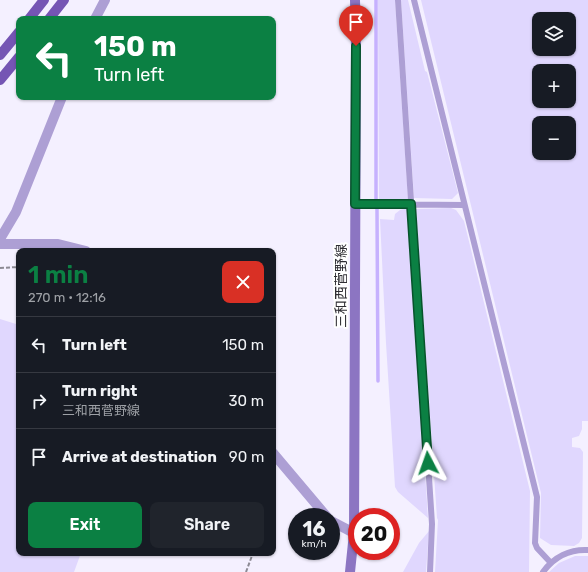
<!DOCTYPE html>
<html lang="en">
<head>
<meta charset="utf-8">
<style>
  :root { --surface:#171b24; --page:#20242c; --text:#f1f3f6; --muted:#9ea1a6; --line:#363941; --accent:#0b8043 }
  body { margin:0; font-family:Rubik,"Noto Sans JP",sans-serif; background:var(--page); color:var(--text); height:100vh; display:flex; flex-direction:column; font-size:15px; white-space:nowrap }
  * { box-sizing:border-box; margin:0 }
  p { font-size:13px; color:var(--muted) }
  .icon { flex:none; width:22px; height:22px; fill:none; stroke:currentColor; stroke-width:2; stroke-linecap:round; stroke-linejoin:round }
  .map { position:relative; flex:1; overflow:hidden }
  .side { position:absolute; left:16px; top:248px; width:260px; height:308px; display:flex; flex-direction:column; background:var(--surface); border-radius:8px; box-shadow:0 1px 3px #0004 }
  .side>* { flex:none }
  .top-card { position:absolute; left:16px; top:16px; width:260px; height:84px; border-radius:8px; box-shadow:0 1px 3px #0004; background:#0b8043; color:#fff; overflow:hidden }
  .buttons { position:absolute; left:532px; top:12px; display:grid; gap:8px }
  .buttons a { display:grid; place-items:center; width:44px; height:44px; border-radius:8px; background:var(--surface); box-shadow:0 1px 3px #0004; font-size:20px }
  .speed { position:absolute; left:288px; top:508px; display:flex; gap:8px; font-size:20px; font-weight:700; text-align:center }
  .speed>* { display:grid; place-content:center; width:52px; height:52px; border-radius:50%; background:var(--surface); box-shadow:0 1px 3px #0004; line-height:1 }
  .speed small { font-size:10px; font-weight:400 }
  .speed .limit { border:6px solid #d22; background:#fff; color:#111 }
  .pin { position:absolute; display:grid; place-items:center; width:34px; height:34px; color:#fff; margin:-41px -17px; border-radius:50% 50% 50% 0; rotate:-45deg; box-shadow:0 0 4px #0007 }
  .pin .icon { rotate:45deg }
  .me { position:absolute; width:44px; margin:-22px; rotate:356deg; stroke-linejoin:round; filter:drop-shadow(0 0 3px #0008) }
  .turn { display:flex; align-items:center; gap:14px; height:84px; padding:0 12px; font-size:18px }
  .turn .icon { width:52px; height:52px; stroke-width:2.5 }
  .turn b { display:block; font-size:28px; line-height:34px }
  .round { display:grid; place-items:center; flex:none; width:42px; height:42px; border-radius:8px; background:var(--page) }
  .headline { display:flex; align-items:center; justify-content:space-between; height:68px; padding:0 12px }
  h1 { font-size:24px; font-weight:600; line-height:30px; color:var(--accent) }
  .primary-button { display:flex; gap:8px; margin-top:auto; padding:8px 12px }
  .primary-button a { flex:1; height:46px; border-radius:8px; background:var(--accent); color:#fff; font-size:16px; font-weight:600; line-height:46px; text-align:center }
  .primary-button a+a { background:var(--page); color:var(--text) }
  ul { padding:0; list-style:none }
  li { display:flex; align-items:center; gap:12px; height:56px; padding:0 12px; border-top:1px solid var(--line) }
  li div { flex:1 }
  li b { display:block; font-size:15px }
  li em { font-style:normal }
  .map>svg:first-child { display:block }
  .green { fill:#e0d7fe; fill-rule:evenodd }
  .lines { fill:none; stroke-linecap:round; stroke-linejoin:round }
  .stream { stroke:#c6b1fe; stroke-width:3.5 }
  .path { stroke:#8c8a94; stroke-width:2; stroke-dasharray:4 2; stroke-linecap:butt }
  .lane { stroke:#ad9fd4; stroke-width:6 }
  .street { stroke:#ad9fd4; stroke-width:10 }
  .secondary { stroke:#8c75c2; stroke-width:10 }
  .primary { stroke:#7555b4; stroke-width:10 }
  .route-casing { stroke:#07532c; stroke-width:10 }
  .route { stroke:#0b8043; stroke-width:7 }
  .labels { text-anchor:middle; dominant-baseline:central; stroke-width:4; stroke-linejoin:round; paint-order:stroke }
  .street-label { font-size:14px; fill:#2f2e34; stroke:#fff }
</style>
</head>
<body>
<div class="map">
<svg width="588" height="572" viewBox="0 0 588 572">
  <rect width="100%" height="100%" fill="#f4f0ff"/>
  <path class="green" d="M378,0h17l13,199 -29,1z
    M401,0h7l17,71 2,1 31,121 -6,6 -38,-1z
    M421,0h167v421h-6v8l-3,7 -7,2v9l8,1 3,4 -1,86 -3,5 -5,3 -23,-1 -11,-7 1,-45zM539,19h30v30h-30zM539,71h30v30h-30zM539,123h30v30h-30z
    M408,208l20,310 -30,-26 -3,-5 -9,-144 -6,-124 14,1 1,-6 5,-4z
    M451,208l5,2 8,11 66,270 -1,81h-94l3,-52 -1,-2 -21,-309z
    M0,319l16,5 3,10v219h62l-7,19h-74z
    M429,531l-3,41h-23l16,-29z
    M575,556h13v16h-39l10,-9z"/>
  <g class="lines">
    <path class="stream" d="M376,0v199
      M377,209l1,172"/>
    <path class="path" d="M0,268l19,-1
      M246,572l7,-19"/>
    <path class="lane" d="M398,0l34,524 -2,48
      M414,0l123,497 -2,46 2,5 14,15
      M355,204l109,1
      M543,572c11,-15 27,-23 45,-22"/>
    <path class="street" d="M95,19l10,-19
      M0,239l16,-27 46,-115
      M0,244h58l28,7
      M273,453l54,64
      M331,521l23,12"/>
    <path class="secondary" d="M350,572l4,-39 2,-487 -1,-46"/>
    <path class="primary" d="M29,19l15,-19
      M49,19l15,-19
      M0,55l19,-23
      M0,80l19,-23"/>
  </g>
  <g class="lines">
    <defs>
      <path id="route" d="M356,46l-1,158h56l17,259"/>
    </defs>
    <use href="#route" class="route-casing"/>
    <use href="#route" class="route"/>
  </g>
  <g class="labels">
    <g class="street-label">
      <text transform="translate(341 286) rotate(-90)">三和西菅野線</text>
    </g>
  </g>
</svg>
<div class="buttons">
<a><svg class="icon" aria-label="layers" viewBox="0 0 24 24"><path d="M12 4l9 5-9 5-9-5zM3 14l9 5 9-5"/></svg></a>
<a>+</a>
<a>−</a>
</div>
<div class="speed"><div>16<small>km/h</small></div><div class="limit">20</div></div>
<div class="pin" style="left:356px;top:46px;background:#d93025"><svg class="icon" aria-label="arrive" viewBox="0 0 24 24"><path d="M6 21V4h12l-3 4 3 4H6"/></svg></div>
<svg class="me" style="left:428px;top:463px" viewBox="-20 -20 40 40"><path d="M0-17L14 15 0 8-14 15z" fill="#0b8043" stroke="#fff" stroke-width="4"/></svg>
<div class="top-card">
<div class="turn"><svg class="icon" aria-label="left" viewBox="0 0 24 24"><path d="M17 20v-9H6M10 6l-5 5 5 5"/></svg><div><b>150 m</b>Turn left</div></div>
</div>
<section class="side">
<div class="headline"><div><h1>1 min</h1><p>270 m · 12:16</p></div><a class="round" style="background:#d93025;color:#fff"><svg class="icon" aria-label="close" viewBox="0 0 24 24"><path d="M6 6l12 12M18 6L6 18"/></svg></a></div>
<ul>
<li><svg class="icon" aria-label="left" viewBox="0 0 24 24"><path d="M17 20v-9H6M10 6l-5 5 5 5"/></svg><div><b>Turn left</b></div><em>150 m</em></li>
<li><svg class="icon" aria-label="right" viewBox="0 0 24 24"><path d="M7 20v-9h11M14 6l5 5-5 5"/></svg><div><b>Turn right</b><p>三和西菅野線</p></div><em>30 m</em></li>
<li><svg class="icon" aria-label="arrive" viewBox="0 0 24 24"><path d="M6 21V4h12l-3 4 3 4H6"/></svg><div><b>Arrive at destination</b></div><em>90 m</em></li>
</ul>
<div class="primary-button"><a>Exit</a><a>Share</a></div>
</section>
</div>
</body>
</html>
